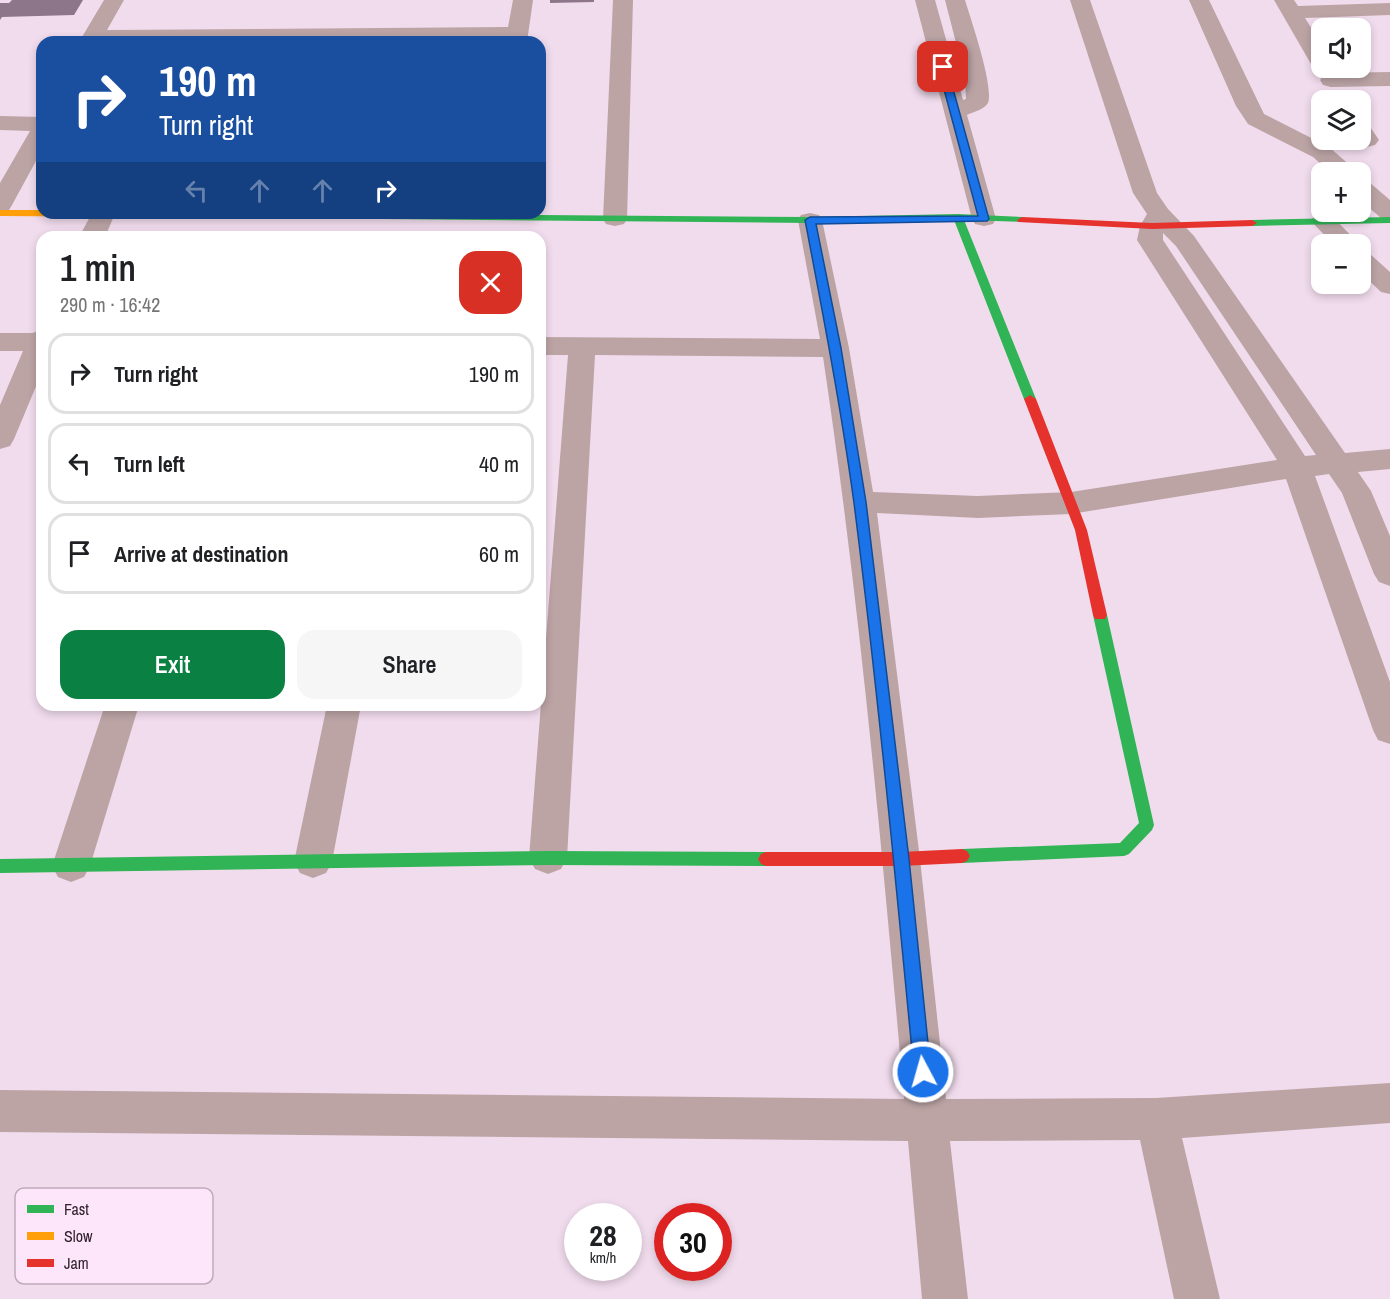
<!DOCTYPE html>
<html lang="en">
<head>
<meta charset="utf-8">
<style>
  :root { --surface:#fff; --page:#f6f6f6; --text:#202124; --muted:#757577; --line:#e0e0e0; --accent:#0b8043 }
  body { margin:0; font-family:"Archivo Narrow",sans-serif; background:var(--page); color:var(--text); height:100vh; display:flex; flex-direction:column; font-size:22px; white-space:nowrap }
  * { box-sizing:border-box; margin:0 }
  p { font-size:20px; color:var(--muted) }
  .icon { flex:none; width:33px; height:33px; fill:none; stroke:currentColor; stroke-width:2; stroke-linecap:round; stroke-linejoin:round }
  .map { position:relative; flex:1; overflow:hidden }
  .drawer { position:absolute; left:36px; top:231px; width:510px; height:480px; display:flex; flex-direction:column; background:var(--surface); border-radius:18px; box-shadow:0 3px 9px #0003 }
  .drawer>* { flex:none }
  .banner { position:absolute; left:36px; top:36px; width:510px; height:183px; border-radius:18px; box-shadow:0 3px 9px #0003; background:#1a4fa0; color:#fff; overflow:hidden }
  .fabs { position:absolute; left:1311px; top:18px; display:grid; gap:12px }
  .fabs a { display:grid; place-items:center; width:60px; height:60px; border-radius:12px; background:var(--surface); box-shadow:0 3px 9px #0003; font-size:30px }
  .speed { position:absolute; left:564px; top:1203px; display:flex; gap:12px; font-size:30px; font-weight:700; text-align:center }
  .speed>* { display:grid; place-content:center; width:78px; height:78px; border-radius:50%; background:var(--surface); box-shadow:0 3px 9px #0003; line-height:1 }
  .speed small { font-size:15px; font-weight:400 }
  .speed .limit { border:9px solid #d22; background:#fff; color:#111 }
  .pin { position:absolute; display:grid; place-items:center; width:51px; height:51px; color:#fff; margin:-26px; border-radius:12px; box-shadow:0 3px 9px #0006 }
  .me { position:absolute; width:66px; margin:-33px; rotate:354deg; stroke-linejoin:round; filter:drop-shadow(0 0 4px #0008) }
  .turn { display:flex; align-items:center; gap:21px; height:126px; padding:0 24px; font-size:27px }
  .turn .icon { width:78px; height:78px; stroke-width:2.5 }
  .turn b { display:block; font-size:42px; line-height:51px }
  .lanes { display:flex; align-items:center; height:57px; padding:0 24px; background:#0003; justify-content:center; gap:30px; direction:ltr }
  .lanes .off { opacity:.35 }
  .round { display:grid; place-items:center; flex:none; width:63px; height:63px; border-radius:18px; background:var(--page) }
  .overview { display:flex; align-items:center; justify-content:space-between; height:102px; padding:0 24px }
  h1 { font-size:36px; font-weight:600; line-height:45px }
  .action { display:flex; gap:12px; margin-top:auto; padding:12px 24px }
  .action a { flex:1; height:69px; border-radius:18px; background:var(--accent); color:#fff; font-size:24px; font-weight:600; line-height:69px; text-align:center }
  .action a+a { background:var(--page); color:var(--text) }
  ul { padding:0; list-style:none }
  li { display:flex; align-items:center; gap:18px; height:81px; margin:0 12px 9px; padding:0 12px; border:3px solid var(--line); border-radius:18px }
  li div { flex:1 }
  li b { display:block; font-size:22px }
  li em { font-style:normal }
  .map>svg:first-child { display:block }
  .building { fill:#8d768a }
  .lines { fill:none; stroke-linecap:round; stroke-linejoin:round }
  .street { fill:#bca4a5; fill-rule:evenodd }
  .fast { fill:#30b455; fill-rule:evenodd }
  .slow { fill:#ff9f0a; fill-rule:evenodd }
  .jam { fill:#e5322d; fill-rule:evenodd }
  .route { fill:#1a73e8; stroke:#114b97; stroke-width:1.5 }
  .key { fill:#fde6f9; stroke:#bfaabc; stroke-width:1.5 }
  .key-label { font-size:16px; fill:#2e1f2c }
</style>
</head>
<body>
<div class="map">
<svg width="1390" height="1299" viewBox="0 0 1390 1299">
  <rect width="100%" height="100%" fill="#f1dced"/>
  <path class="building" d="M12,0h71l-9,15 -72,2 -2,3v-17h9z
    M550,0h44v2l-44,1z"/>
  <g class="lines">
    <path class="street" d="M104,0h20l-17,30 401,-3 5,-27h20l-6,42h-22l1,-3 -427,3z
      M613,0h20l-6,219 -3,5 -9,2 -9,-2 -3,-5z
      M915,0h20l28,100 3,-1 -1,-21 -20,-78h20c6,20 29,86 23,103 -3,6 -15,9 -21,12l29,104 -3,5 -9,2 -9,-2 -3,-5z
      M1070,0h20l67,193 11,16 26,27 151,217 45,-4v20l-32,3 13,19 19,45v50l-11,-4 -5,-8 -32,-81 -13,-19 -14,2 75,206v62l-12,-4 -5,-10 -87,-251 -215,35 -93,4 -101,-5 43,346 26,240 210,-1 234,-15v40l-208,15 38,161h-46l-34,-159 -190,1 18,158h-46l-14,-158 -908,-9v-42l904,9c-22,-248 -44,-496 -81,-742l-228,-2 -28,503 -6,11 -13,5 -13,-5 -6,-11 39,-503h-28v-18l280,2 -22,-119 3,-5 9,-2 9,2 3,5 27,128 24,144 105,4 93,-4 206,-32 -140,-220 3,-14 7,-12 -14,-21zM1163,233l13,13 140,209 -11,1 -142,-216z
      M1189,0h20l55,114 65,33 23,20 4,5h-26l-17,-15 -65,-33 -12,-18z
      M1274,0h20l4,6 92,-3v12l-85,3 17,27v23h8l-8,3 -8,-2 -3,-5z
      M1390,72v14l-59,1 -8,-2 -3,-5 3,-5 8,-2z
      M0,116l42,1v33l-30,55 -3,5 -9,2v-29l30,-52 -30,-1z
      M1360,122l8,2 11,16 -4,5 -8,2 -8,-2 -4,-5h5z
      M1360,180l9,2 21,18v20l-9,-2 -21,-18z
      M92,213h20l2,3 -9,21h-26z
      M1323,214l9,2 27,28h-26l-22,-23 3,-5z
      M1360,250l9,3 21,19v22l-9,-2 -21,-20z
      M42,330v42l-28,67 -4,7 -10,3v-44l23,-54h-23v-18h32z
      M105,705h34l-49,161 -6,11 -13,5 -13,-5 -6,-11z
      M327,705h34l-29,157 -6,11 -13,5 -13,-5 -6,-11z"/>
    <path class="fast" d="M278,213l532,4 148,-3 64,3 5,3 -1,2 -62,-2 72,179 -6,4 -6,-4 -70,-179 -144,3 -528,-5 -4,-1z
      M1390,217v6l-138,3 -5,-3 5,-3z
      M1100,610l7,5 47,210 -2,5 -23,24 -5,2 -162,7 -5,-2 -3,-5 3,-5 5,-2 158,-6 19,-20 -46,-208z
      M548,851l218,1 5,2 3,5 -3,5 -5,2 -218,-1 -548,8v-14z"/>
    <path class="slow" d="M0,210h42v3h244l1,2 -5,3 -282,-2z"/>
    <path class="jam" d="M1022,217l130,6 100,-3 5,3 -5,3 -100,3 -134,-7 -1,-2z
      M1030,395l6,4 51,131 20,85 -2,4h-10l-2,-4 -18,-85 -51,-131z
      M962,849l5,2 3,5 -3,5 -5,2 -61,3h-135l-5,-2 -3,-5 3,-5 5,-2h135z"/>
  </g>
  <path class="route" d="M943,64l4,3 42,152 -2,2 -171,3 25,124 25,154 43,357 22,213 -2,6 -6,3 -6,-3 -3,-6c-18,-189 -36,-380 -60,-569 -13,-95 -31,-189 -49,-283l5,-3 168,-1 -40,-149z"/>
  <rect x="15" y="1188" width="198" height="96" rx="9" class="key"/>
  <rect x="27" y="1205" width="27" height="8" fill="#30b455"/>
  <rect x="27" y="1232" width="27" height="8" fill="#ff9f0a"/>
  <rect x="27" y="1259" width="27" height="8" fill="#e5322d"/>
  <g class="key-label">
    <text x="64" y="1215">Fast</text>
    <text x="64" y="1242">Slow</text>
    <text x="64" y="1269">Jam</text>
  </g>
</svg>
<div class="fabs">
<a><svg class="icon" aria-label="sound" viewBox="0 0 24 24"><path d="M4 9h4l5-4v14l-5-4H4zM17 9q2 3 0 6"/></svg></a>
<a><svg class="icon" aria-label="layers" viewBox="0 0 24 24"><path d="M12 4l9 5-9 5-9-5zM3 14l9 5 9-5"/></svg></a>
<a>+</a>
<a>−</a>
</div>
<div class="speed"><div>28<small>km/h</small></div><div class="limit">30</div></div>
<div class="pin" style="left:943px;top:67px;background:#d93025"><svg class="icon" aria-label="arrive" viewBox="0 0 24 24"><path d="M6 21V4h12l-3 4 3 4H6"/></svg></div>
<svg class="me" style="left:923px;top:1072px" viewBox="-20 -20 40 40"><circle r="17" fill="#1a73e8" stroke="#fff" stroke-width="3"/><path d="M0-11L8 9 0 5-8 9z" fill="#fff"/></svg>
<div class="banner">
<div class="turn"><svg class="icon" aria-label="right" viewBox="0 0 24 24"><path d="M7 20v-9h11M14 6l5 5-5 5"/></svg><div><b>190 m</b>Turn right</div></div>
<div class="lanes"><svg class="icon off" aria-label="left" viewBox="0 0 24 24"><path d="M17 20v-9H6M10 6l-5 5 5 5"/></svg><svg class="icon off" aria-label="ahead" viewBox="0 0 24 24"><path d="M12 20V5M6 11l6-6 6 6"/></svg><svg class="icon off" aria-label="ahead" viewBox="0 0 24 24"><path d="M12 20V5M6 11l6-6 6 6"/></svg><svg class="icon" aria-label="right" viewBox="0 0 24 24"><path d="M7 20v-9h11M14 6l5 5-5 5"/></svg></div>
</div>
<section class="drawer">
<div class="overview"><div><h1>1 min</h1><p>290 m · 16:42</p></div><a class="round" style="background:#d93025;color:#fff"><svg class="icon" aria-label="close" viewBox="0 0 24 24"><path d="M6 6l12 12M18 6L6 18"/></svg></a></div>
<ul>
<li><svg class="icon" aria-label="right" viewBox="0 0 24 24"><path d="M7 20v-9h11M14 6l5 5-5 5"/></svg><div><b>Turn right</b></div><em>190 m</em></li>
<li><svg class="icon" aria-label="left" viewBox="0 0 24 24"><path d="M17 20v-9H6M10 6l-5 5 5 5"/></svg><div><b>Turn left</b></div><em>40 m</em></li>
<li><svg class="icon" aria-label="arrive" viewBox="0 0 24 24"><path d="M6 21V4h12l-3 4 3 4H6"/></svg><div><b>Arrive at destination</b></div><em>60 m</em></li>
</ul>
<div class="action"><a>Exit</a><a>Share</a></div>
</section>
</div>
</body>
</html>
